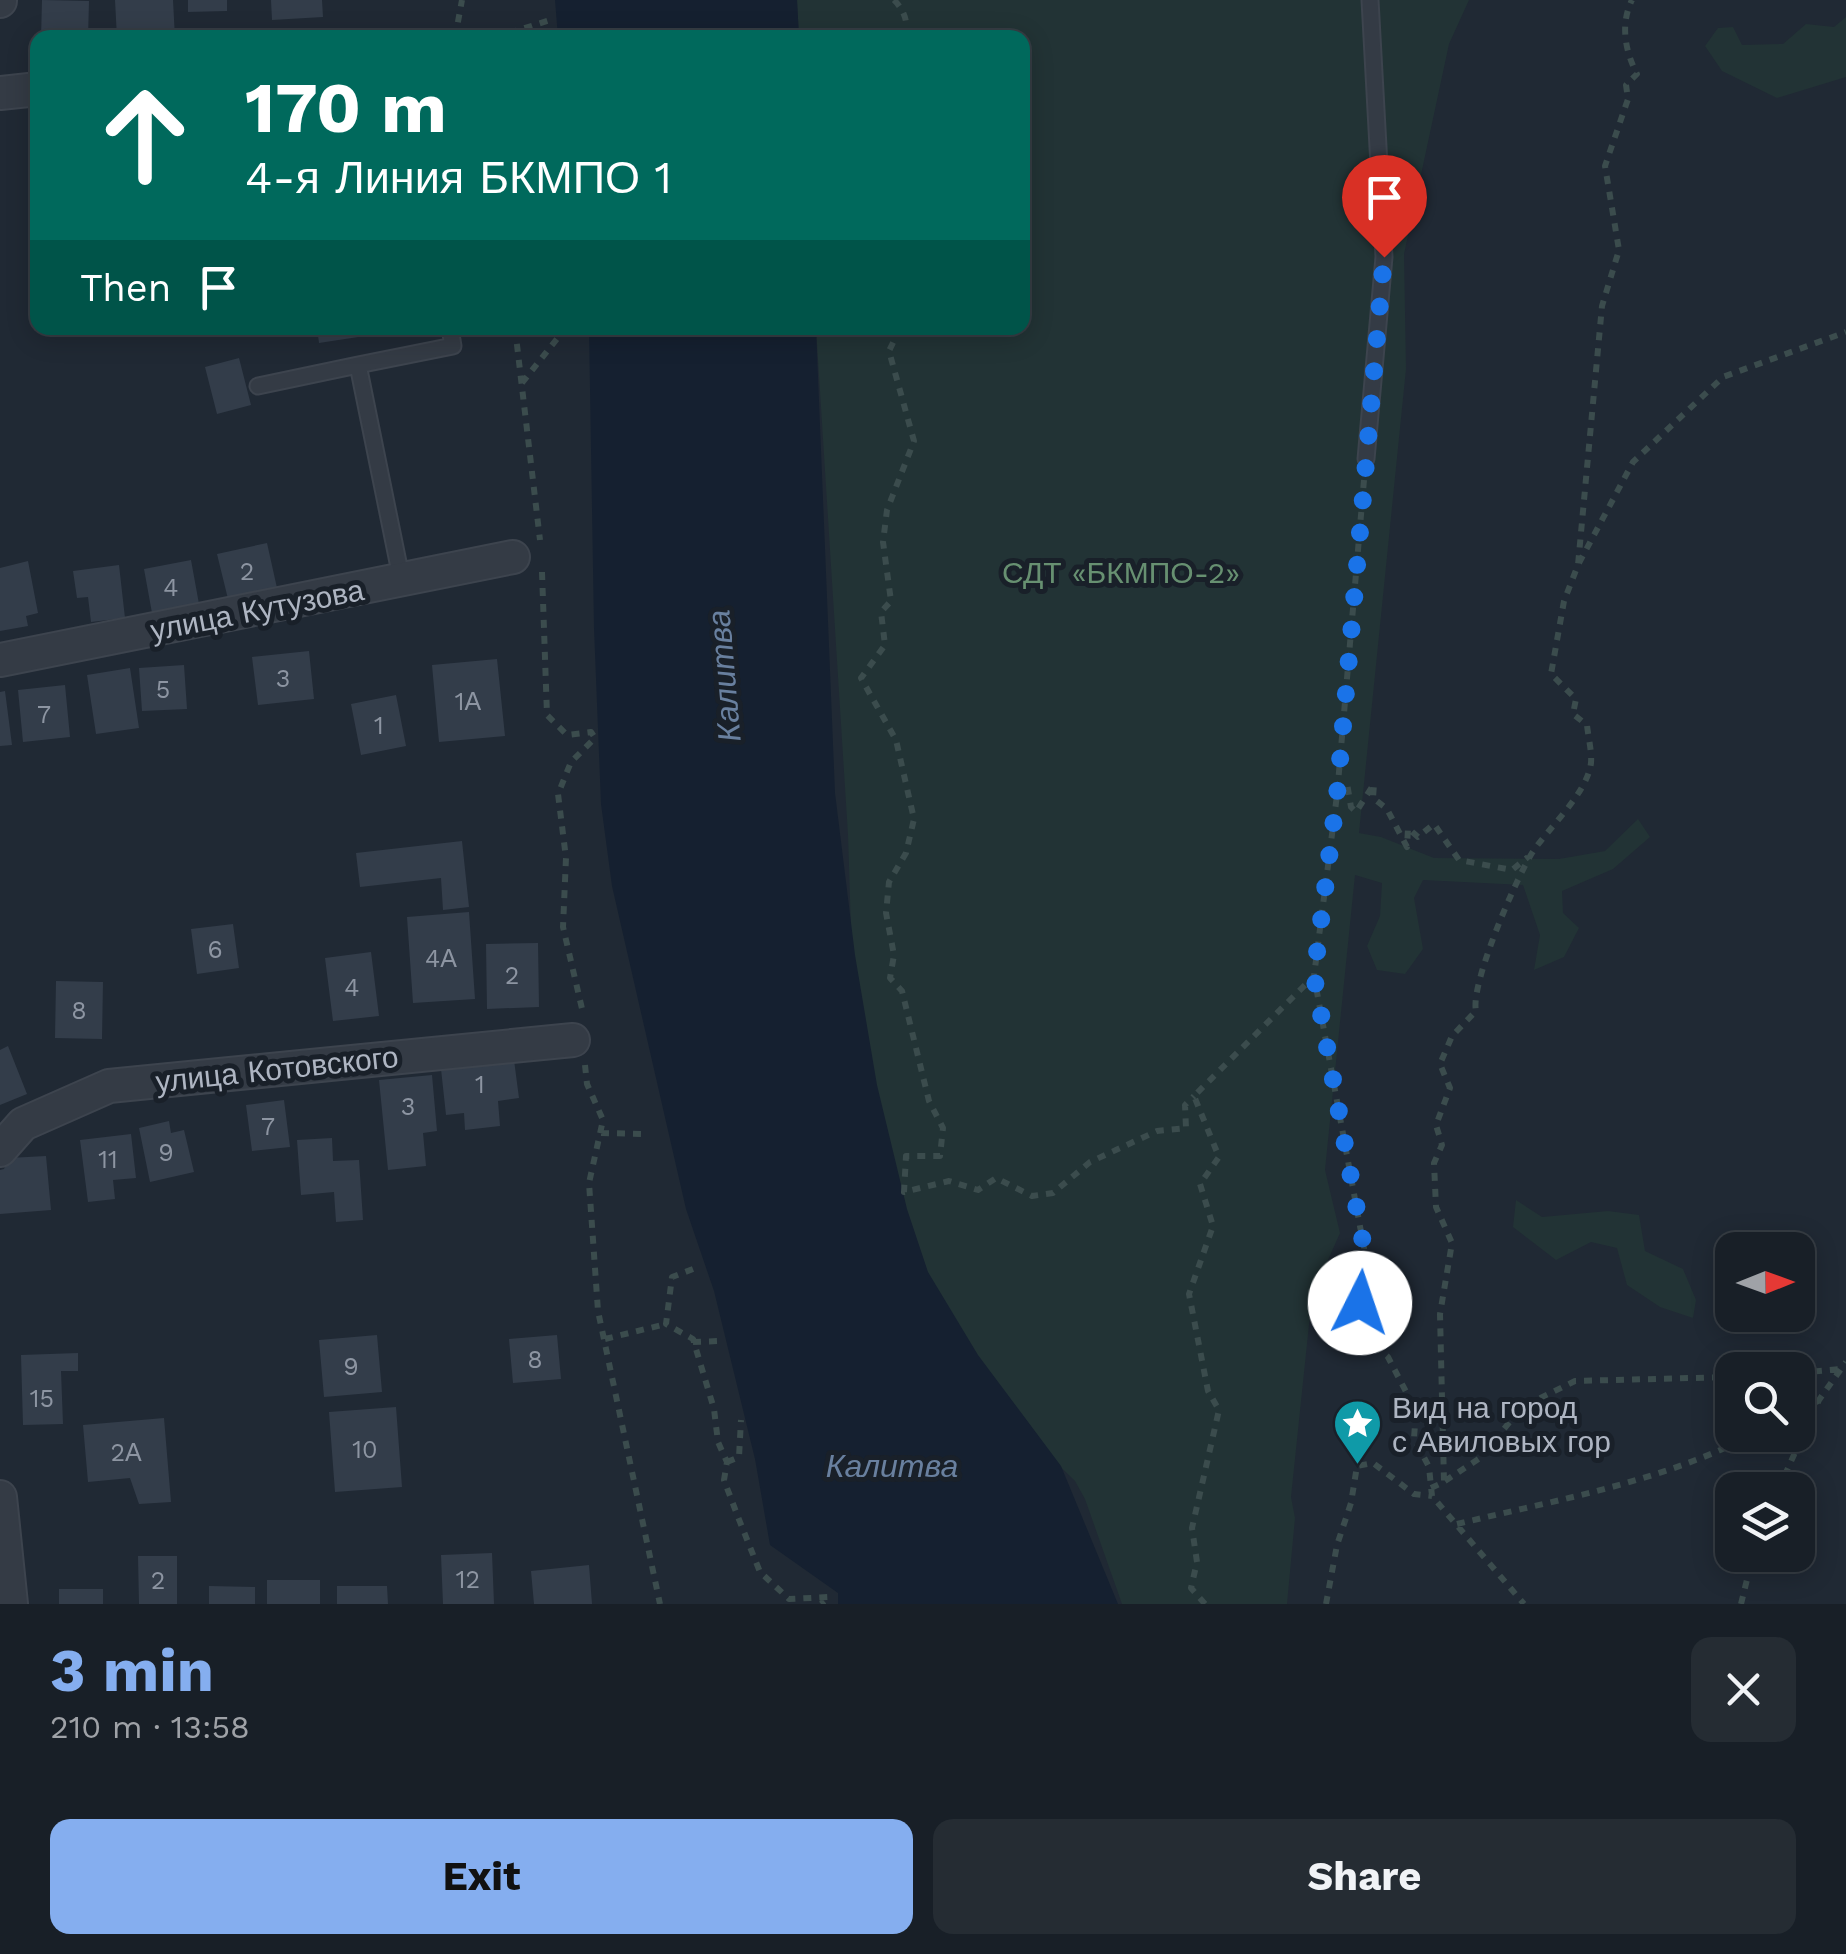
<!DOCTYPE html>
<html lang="en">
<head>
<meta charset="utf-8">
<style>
  :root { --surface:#181f27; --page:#252c33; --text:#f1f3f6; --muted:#9fa2a7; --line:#363d44; --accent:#85aeef }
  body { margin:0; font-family:"Work Sans",sans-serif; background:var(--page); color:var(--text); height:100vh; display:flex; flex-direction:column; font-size:38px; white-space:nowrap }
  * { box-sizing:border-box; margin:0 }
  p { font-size:32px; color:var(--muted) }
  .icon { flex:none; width:55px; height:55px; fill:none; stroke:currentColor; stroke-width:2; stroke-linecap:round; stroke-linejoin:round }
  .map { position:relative; height:1604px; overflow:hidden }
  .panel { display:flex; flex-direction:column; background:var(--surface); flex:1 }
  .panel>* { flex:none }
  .hud { position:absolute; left:30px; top:30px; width:1000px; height:305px; border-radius:20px; box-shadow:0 5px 25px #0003,0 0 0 2px var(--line); background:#00695c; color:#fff; overflow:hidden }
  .needle { width:65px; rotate:89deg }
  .tools { position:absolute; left:1715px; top:1232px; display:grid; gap:20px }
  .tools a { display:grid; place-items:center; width:100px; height:100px; border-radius:20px; background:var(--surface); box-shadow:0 5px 25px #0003,0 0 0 2px var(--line); font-size:50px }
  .pin { position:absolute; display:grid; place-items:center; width:85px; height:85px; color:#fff; margin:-102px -42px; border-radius:50% 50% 50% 0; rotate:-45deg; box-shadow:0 0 10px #0007 }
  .pin .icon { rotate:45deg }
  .me { position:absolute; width:110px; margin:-55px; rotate:4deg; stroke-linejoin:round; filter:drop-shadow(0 0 8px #0008) }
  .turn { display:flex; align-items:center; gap:35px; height:210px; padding:0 50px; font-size:45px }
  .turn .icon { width:130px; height:130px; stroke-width:2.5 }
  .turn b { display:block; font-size:70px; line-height:85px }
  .then { display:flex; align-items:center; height:95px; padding:0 50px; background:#0003; gap:20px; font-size:38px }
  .round { display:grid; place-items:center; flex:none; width:105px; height:105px; border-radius:20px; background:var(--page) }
  .summary { display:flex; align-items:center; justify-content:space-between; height:170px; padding:0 50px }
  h1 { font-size:60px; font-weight:700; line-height:75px; color:var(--accent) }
  .primary-button { display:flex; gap:20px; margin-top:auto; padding:20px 50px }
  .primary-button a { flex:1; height:115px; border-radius:20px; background:var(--accent); color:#111; font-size:40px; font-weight:700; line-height:115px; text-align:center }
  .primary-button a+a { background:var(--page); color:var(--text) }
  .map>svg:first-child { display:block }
  .green { fill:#223335 }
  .water { fill:#152030 }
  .building { fill:#333d4a }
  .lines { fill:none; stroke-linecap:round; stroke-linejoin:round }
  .lane-casing { stroke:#3d444e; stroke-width:19 }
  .street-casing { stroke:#3d444e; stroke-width:36 }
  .path { stroke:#3b4c4d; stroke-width:6; stroke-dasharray:8 8; stroke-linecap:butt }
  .lane { stroke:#343b45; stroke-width:15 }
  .street { stroke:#343b45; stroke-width:32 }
  .route { stroke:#1a73e8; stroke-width:18; stroke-dasharray:0 32.4 }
  .labels { text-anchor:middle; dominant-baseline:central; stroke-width:10; stroke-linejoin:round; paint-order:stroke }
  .number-label { font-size:25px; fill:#8d95a2 }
  .park-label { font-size:30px; fill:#679071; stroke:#192029 }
  .street-label { font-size:30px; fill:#aeb5c2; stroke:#192029 }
  .poi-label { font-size:30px; fill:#aeb5c2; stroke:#192029; text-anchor:start }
  .water-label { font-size:32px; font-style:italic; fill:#69809f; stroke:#192029 }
</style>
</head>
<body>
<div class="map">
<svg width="1846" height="1604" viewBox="0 0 1846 1604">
  <rect width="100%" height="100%" fill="#202934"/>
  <path class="green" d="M797,0h672l-20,44 -45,210 2,115 -47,464 22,4 53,21 125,1 46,-8 33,-32 12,18 -37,32 -51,22 1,22 16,15 -15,29 -30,13 6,-35 -17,-50 -100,-5 -9,18 9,51 -18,25 -28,-4 -10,-24 13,-30 2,-33 -27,-8 -30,295 15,63 -28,63 -21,201 4,21 -8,86h-165l-37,-105 -10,-18 -56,-55 -89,-116 -75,-254 -7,-221 -32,-507h206v-290l-223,-1z
    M1846,17v60l-69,21 -55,-27 -17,-25 13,-18 15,-1 9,18 41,-1 23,-20 28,3z
    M1516,1200l26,17 66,-6 31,4 6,36 38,18 13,31 -3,18 -33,-11 -33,-22 -10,-37 -26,-6 -35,18 -43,-33z"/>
  <path class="water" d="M555,0h242l2,37h-241z
    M589,328h227l19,465 20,162 22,130 30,124 21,63 50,83 83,111 57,138h-280v-11l-68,-48 -15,-86 -41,-168 -28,-82 -74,-323 -11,-82 -7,-176z"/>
  <path class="building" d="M42,0l47,1 -1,37h-47z
    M115,0h58l2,38h-58z
    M188,0h39v11l-39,1z
    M271,0h51l1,17 -51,3z
    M38,108v71h-3l-5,-70z
    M317,328h87v2l-85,13z
    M239,358l12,47 -34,9 -12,-47z
    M267,543l10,45 -49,11 -11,-45z
    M191,560l8,44 -47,9 -8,-44z
    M28,561l10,52 -12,3 2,10 -28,5v-63z
    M119,565l6,53 -34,4 -3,-25 -11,1 -4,-27z
    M309,651l5,48 -56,6 -6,-48z
    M497,659l8,77 -66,6 -7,-77z
    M184,665l3,44 -45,2 -3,-43z
    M130,668l9,60 -43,6 -9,-59z
    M65,685l5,52 -47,5 -5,-52z
    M5,691l7,54 -12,1v-54z
    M396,695l10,51 -45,9 -10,-51z
    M462,841l7,66 -26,3 -2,-32 -81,9 -4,-34z
    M469,912l6,87 -62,4 -6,-86z
    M233,924l6,44 -42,6 -6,-45z
    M538,943l1,64 -52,2 -1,-65z
    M371,952l8,64 -46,5 -8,-63z
    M56,981l47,1 -1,57 -47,-1z
    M8,1046l19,48 -27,11v-55z
    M514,1060l5,38 -21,3 2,25 -35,4 -1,-17 -18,2 -5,-46z
    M432,1075l5,56 -14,2 3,33 -38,4 -9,-90z
    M284,1100l6,47 -38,4 -6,-46z
    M169,1121l2,12 13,-3 10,42 -44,10 -11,-54z
    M131,1134l5,44 -23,2 2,19 -27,3 -8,-62z
    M332,1138l1,23 26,-1 4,60 -27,2 -2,-30 -33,3 -4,-55z
    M46,1156l5,54 -51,4v-44l4,-1 5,-11z
    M377,1335l5,57 -58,5 -5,-57z
    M557,1335l4,44 -48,4 -4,-44z
    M78,1353v18h-17l2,53 -40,1 -2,-70z
    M396,1407l6,80 -67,5 -6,-80z
    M164,1418l7,84 -32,2 -9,-26 -42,4 -5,-57z
    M492,1553l2,51h-51l-2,-49z
    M138,1556h39v48h-38z
    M589,1565l3,39h-58l-3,-33z
    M267,1580h53v24h-53z
    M209,1586l46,1v17h-46z
    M337,1586h50l1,18h-51z
    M59,1589h44v15h-44z"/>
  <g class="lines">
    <defs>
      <path id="lane" d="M358,365l95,-19 -3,-18
        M258,386l100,-21 44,217
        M1366,459l18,-202 -14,-257"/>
      <path id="street" d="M0,1v-1
        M0,93l38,-4
        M0,660l513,-103
        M0,1150l23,-26 86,-38 464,-46
        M0,1497l11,107"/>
    </defs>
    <use href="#lane" class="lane-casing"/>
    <use href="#street" class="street-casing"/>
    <path class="path" d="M894,0c11,11 14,22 12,38
      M455,38l7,-38
      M494,38l59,-19
      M515,328l25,212
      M900,328l-11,23 25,90 -27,69 -4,32 8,59 -10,11 4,33 -24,33 35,62 18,79 -8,34 -17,29 -3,31 8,42 -4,23 12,13 27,110 14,27 -3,28h-34l-2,36 45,-11 29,9 18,-12 36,18 21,-3 37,-31 67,-31 29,-3 -1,-23 9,-9
      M522,383l38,-48 1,-7
      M1364,480l-27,315 -23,181 50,272 -6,82 30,27 28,54 -2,27 15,29 3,29 92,108
      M1579,563l54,-101 90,-85 123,-45
      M542,572l5,143 20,20 24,-3 4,6 -24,24 -13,32 8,64 -3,69 20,86
      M1339,792l8,-9 4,24 5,5 18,-28 -1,14 14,11 20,38 1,-19 10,9 16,-13 25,36 53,10 16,-13
      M585,1065l2,19 16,36 -14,63 9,128 62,293
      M601,1133l44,1
      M693,1269l-21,8 -6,47 27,15 21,70 4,33 9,20 -3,18 14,37 22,55 29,27 40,-2 -8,7
      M605,1339l61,-15
      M693,1342l26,-1
      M1798,1373l43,-4
      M1798,1411l20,-10
      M727,1462l12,-5 2,-37
      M1445,1481l35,-23 42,-51 53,-26 157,-4
      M1431,1488l13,-6 -4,-168 12,-71 -16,-36 -2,-44 8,-18 -6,-20 14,-37 -10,-24 12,-28 24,-25c-6,-27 40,-132 56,-158 16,-25 55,-59 59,-90 1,-12 -3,-27 -4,-38l-14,-11 3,-15 -25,-25 13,-73 14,-36 24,-259 17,-56 -14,-84 23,-67 -2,-14 11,-11c-12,-23 -17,-50 -5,-74
      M1778,1490l41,-90 27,-38
      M1457,1524c99,-24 204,-42 295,-89
      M1205,1604l-14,-16 6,-26 -5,-34 27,-118 -11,-19 -19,-97 24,-68 -13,-42 19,-27 -25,-61 119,-119
      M1326,1604l11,-59 14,-42 6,-37 16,-3 41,31 18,2
      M1741,1604l12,-49"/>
    <use href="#lane" class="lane"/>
    <use href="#street" class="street"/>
  </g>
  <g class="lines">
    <path class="route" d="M1360,1303l4,-55 -50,-272 23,-181 47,-538"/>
  </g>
  <defs>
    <symbol id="sight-pin" viewBox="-11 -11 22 30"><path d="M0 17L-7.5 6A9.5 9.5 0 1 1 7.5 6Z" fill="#0f9aa8" stroke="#192029"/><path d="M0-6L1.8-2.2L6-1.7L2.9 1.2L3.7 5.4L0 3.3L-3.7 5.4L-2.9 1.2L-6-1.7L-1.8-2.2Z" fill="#fff"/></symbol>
  </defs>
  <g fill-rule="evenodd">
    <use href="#sight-pin" x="1330" y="1396" width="55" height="75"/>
  </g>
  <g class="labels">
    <g class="number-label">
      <text x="247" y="571">2</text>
      <text x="171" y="587">4</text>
      <text x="283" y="678">3</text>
      <text x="163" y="689">5</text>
      <text x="468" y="701">1А</text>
      <text x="44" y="714">7</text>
      <text x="379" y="725">1</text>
      <text x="215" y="949">6</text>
      <text x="441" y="958">4А</text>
      <text x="512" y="975">2</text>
      <text x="352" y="987">4</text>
      <text x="79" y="1010">8</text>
      <text x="480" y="1084">1</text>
      <text x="408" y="1106">3</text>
      <text x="268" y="1126">7</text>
      <text x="166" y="1152">9</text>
      <text x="108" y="1159">11</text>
      <text x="535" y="1359">8</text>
      <text x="351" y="1366">9</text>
      <text x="42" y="1398">15</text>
      <text x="365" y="1449">10</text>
      <text x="126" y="1452">2А</text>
      <text x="468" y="1579">12</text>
      <text x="158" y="1580">2</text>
    </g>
    <g class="park-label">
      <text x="1121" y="572">СДТ «БКМПО-2»</text>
    </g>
    <g class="street-label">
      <text transform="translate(257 610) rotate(-11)">улица Кутузова</text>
      <text transform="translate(277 1069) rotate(-6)">улица Котовского</text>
    </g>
    <g class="poi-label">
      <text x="1392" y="1407">Вид на город<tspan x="1392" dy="34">с Авиловых гор</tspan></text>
    </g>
    <g class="water-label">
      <text transform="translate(724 676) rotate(-95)">Калитва</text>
      <text x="892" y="1466">Калитва</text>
    </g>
  </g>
</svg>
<div class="tools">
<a><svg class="needle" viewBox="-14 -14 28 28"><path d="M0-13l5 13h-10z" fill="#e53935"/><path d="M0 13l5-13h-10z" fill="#9fa2a7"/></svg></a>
<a><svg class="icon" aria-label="search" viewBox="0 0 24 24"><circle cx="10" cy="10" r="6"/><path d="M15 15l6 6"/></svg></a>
<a><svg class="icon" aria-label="layers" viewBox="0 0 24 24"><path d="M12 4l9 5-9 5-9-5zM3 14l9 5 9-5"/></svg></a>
</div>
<div class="pin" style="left:1384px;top:257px;background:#d93025"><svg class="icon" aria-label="arrive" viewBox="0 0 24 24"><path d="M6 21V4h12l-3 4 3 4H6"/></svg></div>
<svg class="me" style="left:1360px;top:1303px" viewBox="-20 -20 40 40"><circle r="19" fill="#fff"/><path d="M0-13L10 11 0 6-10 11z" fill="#1a73e8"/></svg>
<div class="hud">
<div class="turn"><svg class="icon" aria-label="ahead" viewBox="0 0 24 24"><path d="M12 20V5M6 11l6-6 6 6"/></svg><div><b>170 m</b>4-я Линия БКМПО 1</div></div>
<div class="then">Then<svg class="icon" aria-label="arrive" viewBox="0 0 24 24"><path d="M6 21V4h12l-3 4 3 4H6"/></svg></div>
</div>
</div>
<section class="panel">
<div class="summary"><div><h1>3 min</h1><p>210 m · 13:58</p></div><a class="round"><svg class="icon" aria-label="close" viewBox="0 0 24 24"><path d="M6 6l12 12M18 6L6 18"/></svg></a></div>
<div class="primary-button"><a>Exit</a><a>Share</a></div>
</section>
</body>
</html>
